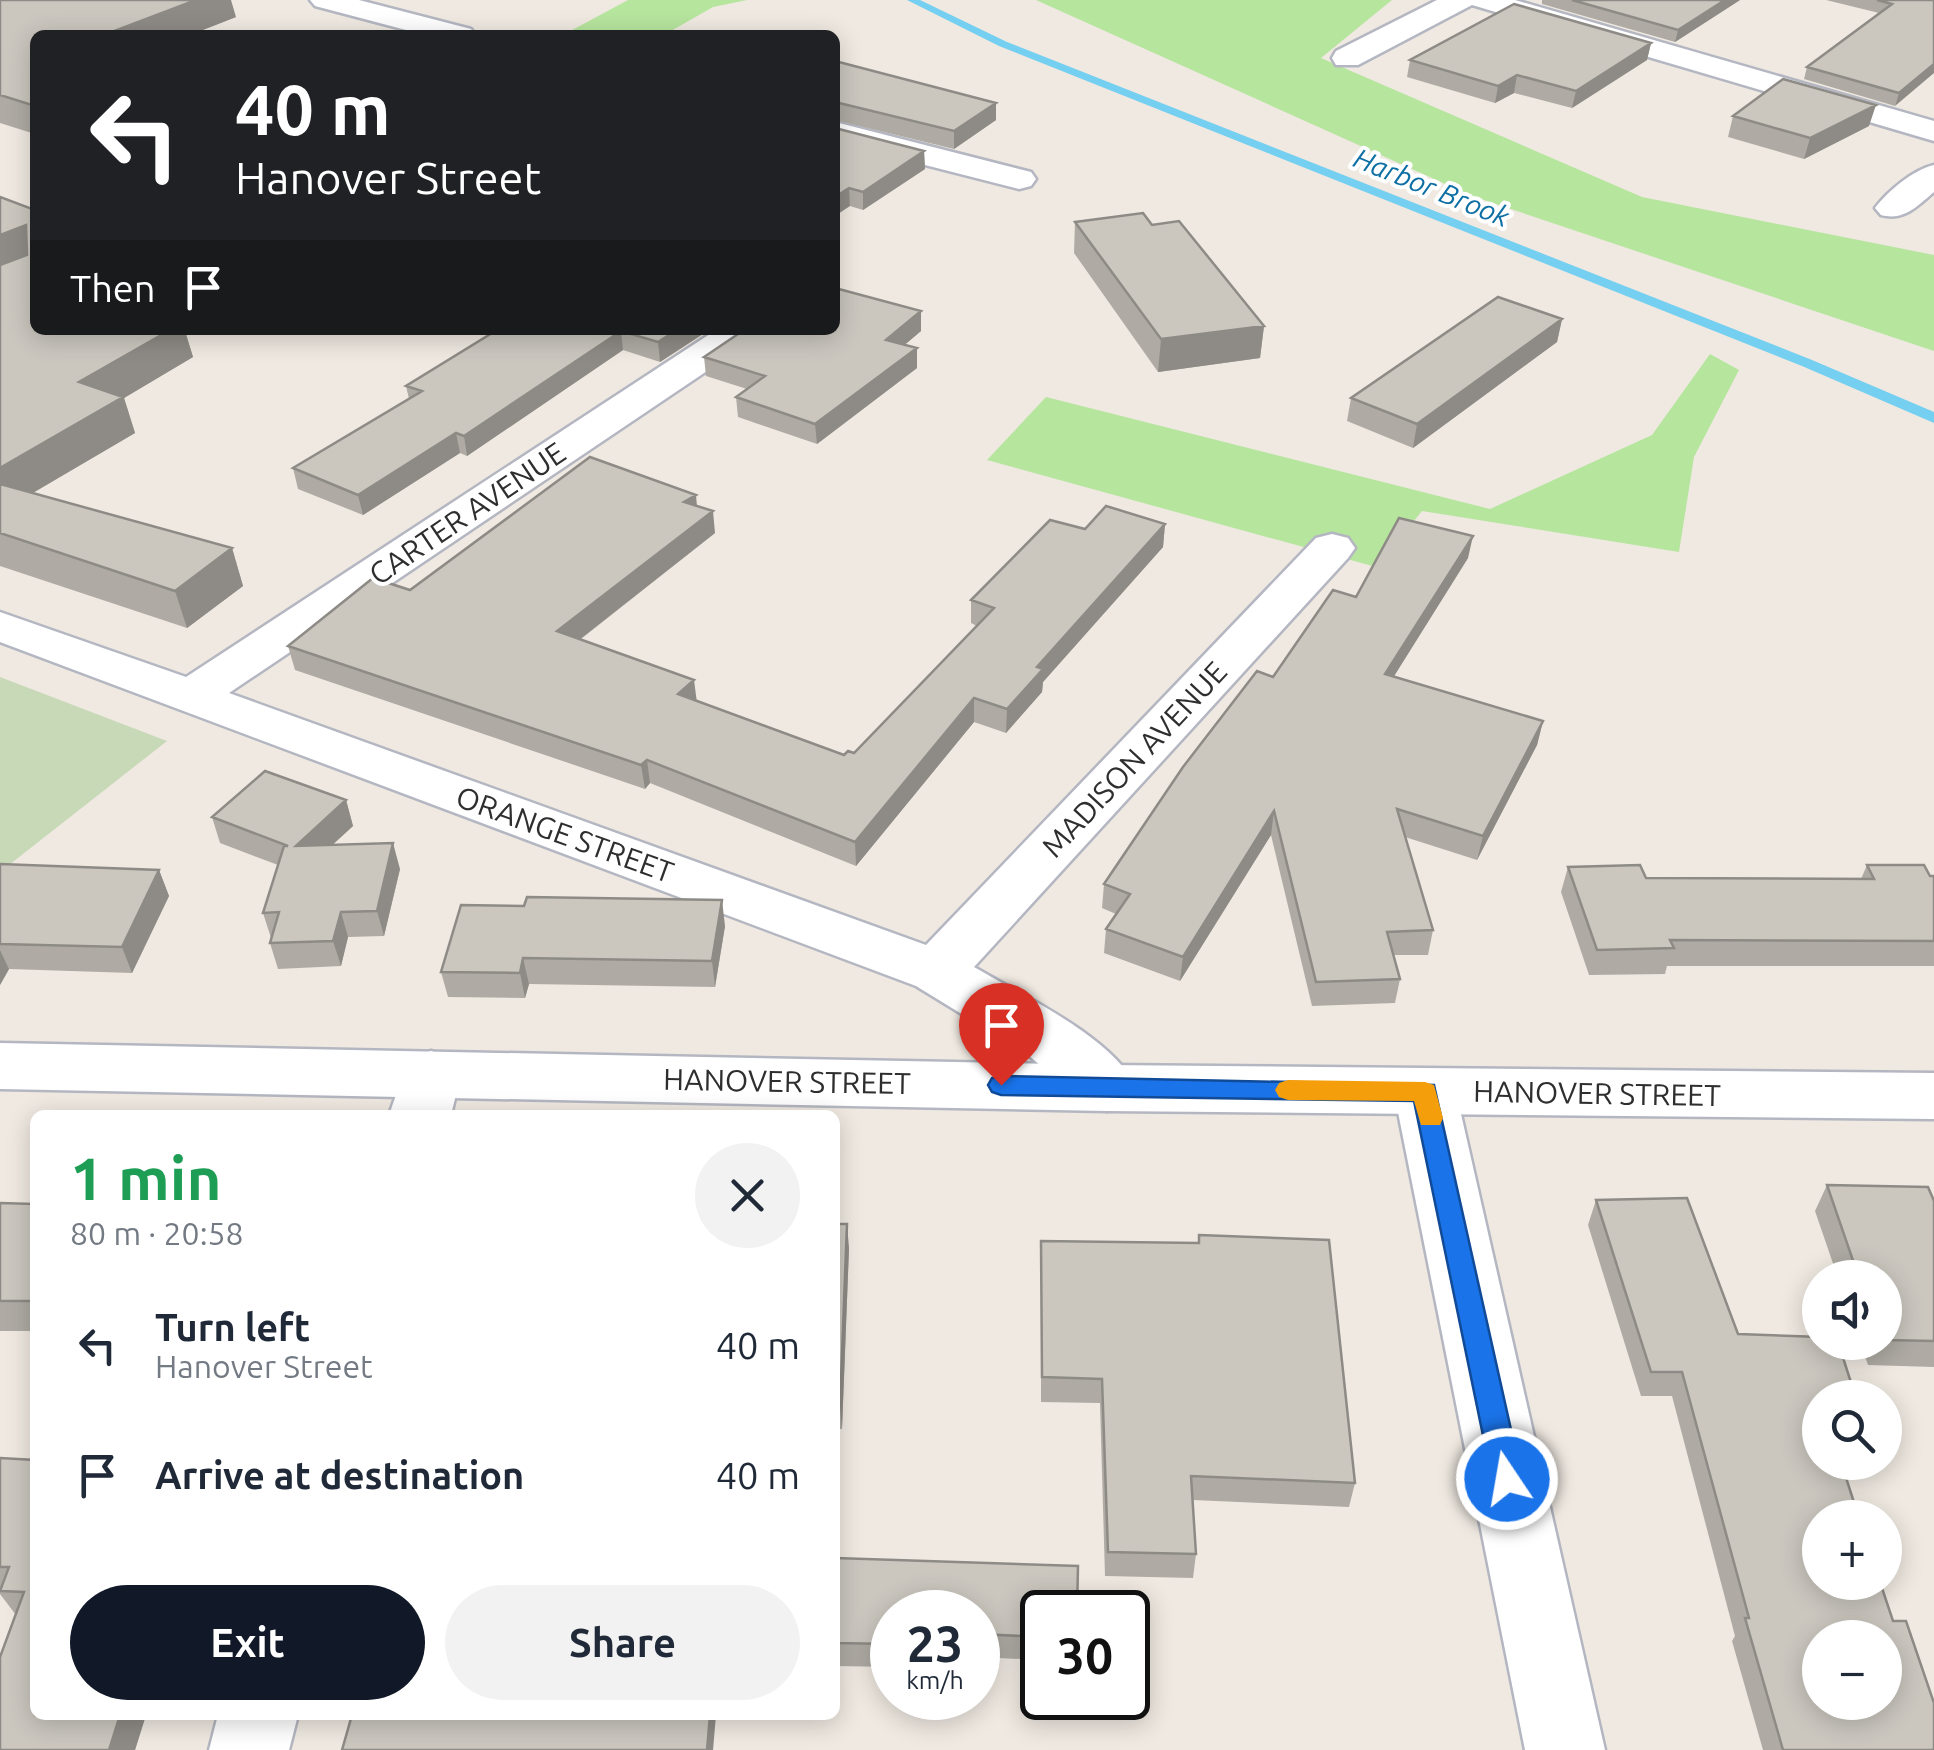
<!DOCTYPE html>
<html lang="en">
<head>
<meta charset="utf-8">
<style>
  :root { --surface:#fff; --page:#f2f2f3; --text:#1f2937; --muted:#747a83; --accent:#111827 }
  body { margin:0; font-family:Ubuntu,sans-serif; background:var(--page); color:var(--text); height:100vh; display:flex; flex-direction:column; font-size:38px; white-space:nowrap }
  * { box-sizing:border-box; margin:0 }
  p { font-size:32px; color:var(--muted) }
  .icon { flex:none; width:55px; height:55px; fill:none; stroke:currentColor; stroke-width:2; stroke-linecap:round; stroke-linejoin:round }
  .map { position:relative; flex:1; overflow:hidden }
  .sheet { position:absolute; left:30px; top:1110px; width:810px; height:610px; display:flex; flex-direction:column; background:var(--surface); border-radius:15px; box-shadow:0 5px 25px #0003 }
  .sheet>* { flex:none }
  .hud { position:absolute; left:30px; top:30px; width:810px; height:305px; border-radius:15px; box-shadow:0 5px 25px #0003; background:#202124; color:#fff; overflow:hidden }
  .controls { position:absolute; left:1802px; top:1260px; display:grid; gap:20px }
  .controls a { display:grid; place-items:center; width:100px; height:100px; border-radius:50%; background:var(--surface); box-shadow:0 5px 25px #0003; font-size:50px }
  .speed { position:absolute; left:870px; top:1590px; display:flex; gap:20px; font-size:50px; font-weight:700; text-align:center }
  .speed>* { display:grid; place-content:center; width:130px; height:130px; border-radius:50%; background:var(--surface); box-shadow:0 5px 25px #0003; line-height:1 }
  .speed small { font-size:25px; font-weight:400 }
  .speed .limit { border:5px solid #111; border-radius:15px; background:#fff; color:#111 }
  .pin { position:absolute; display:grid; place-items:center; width:85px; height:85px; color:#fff; margin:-102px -42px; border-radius:50% 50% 50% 0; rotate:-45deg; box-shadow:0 0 10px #0007 }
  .pin .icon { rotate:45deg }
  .me { position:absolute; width:110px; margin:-55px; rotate:348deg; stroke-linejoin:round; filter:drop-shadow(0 0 8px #0008) }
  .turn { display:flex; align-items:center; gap:35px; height:210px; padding:0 40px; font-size:45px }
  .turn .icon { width:130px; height:130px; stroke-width:2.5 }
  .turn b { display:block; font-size:70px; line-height:85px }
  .then { display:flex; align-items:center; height:95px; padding:0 40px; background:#0003; gap:20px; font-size:38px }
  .round { display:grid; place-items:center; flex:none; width:105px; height:105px; border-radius:52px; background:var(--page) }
  .summary { display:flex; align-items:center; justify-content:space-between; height:170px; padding:0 40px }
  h1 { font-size:60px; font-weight:700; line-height:75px; color:#1e9e55 }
  .primary-button { display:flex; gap:20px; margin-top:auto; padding:20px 40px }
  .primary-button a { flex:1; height:115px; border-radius:60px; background:var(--accent); color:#fff; font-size:40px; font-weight:700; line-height:115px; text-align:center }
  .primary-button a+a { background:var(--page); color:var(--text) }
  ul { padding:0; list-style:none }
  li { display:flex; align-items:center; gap:30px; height:130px; padding:0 40px }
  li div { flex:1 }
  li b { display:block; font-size:38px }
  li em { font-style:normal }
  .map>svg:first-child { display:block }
  .green { fill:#b6e59e }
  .cemetery { fill:#c8d9b8 }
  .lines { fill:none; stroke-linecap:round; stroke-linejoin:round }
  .stream { fill:#75cff0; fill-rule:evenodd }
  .minor-casing { stroke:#b4b7c1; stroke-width:5 }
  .secondary-casing { stroke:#b4b7c1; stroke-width:5 }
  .minor { fill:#fff; fill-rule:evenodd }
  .secondary { fill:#fff; fill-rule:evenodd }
  .wall { fill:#afaba4 }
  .shaded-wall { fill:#8e8b86 }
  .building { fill:#cbc7bf; stroke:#8e8b86; stroke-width:2.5; fill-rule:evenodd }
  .route { fill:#1a73e8; stroke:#114b97; stroke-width:2.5 }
  .slow { fill:#f59e0b }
  .labels { text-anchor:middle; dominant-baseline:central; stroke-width:8; stroke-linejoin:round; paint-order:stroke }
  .far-water-label { font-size:28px; font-style:italic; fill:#0d6fa3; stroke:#fff }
  .street-label { font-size:30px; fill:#2e2e2e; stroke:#fff }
</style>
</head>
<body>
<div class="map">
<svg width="1934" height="1750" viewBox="0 0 1934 1750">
  <rect width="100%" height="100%" fill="#efe9e1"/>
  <path class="green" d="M628,0h119l-34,7 -49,28h-101z
    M1036,0h356l-71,58 321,139 292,58v96l-462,-155z
    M1710,354l29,16 -45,87 -15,95 -257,-41 -46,56 -389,-107 59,-63 444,112 162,-74z"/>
  <path class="cemetery" d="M0,677l167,64 -167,131z"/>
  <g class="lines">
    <path class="stream" d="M907,0h13l87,42 805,318 122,52v11l-132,-57 -803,-320z"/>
    <defs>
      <path id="minor" d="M310,0h49l112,29 4,6h-50l-110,-29z
        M1437,0h78l419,121v20l-462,-136 -114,60h-22l-4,-7 4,-7z
        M835,122l196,50 5,7 -5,7 -12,3 -184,-47z
        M1934,165v27c-18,15 -30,29 -53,23l-6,-7c13,-17 38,-38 59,-43z
        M716,330h45l-5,8 -527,355 697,252 390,-407 16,-4 16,4 7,10 -7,10 -374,409c51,30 135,68 164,121l-9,16 -22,7 -22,-7 -58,-50 -111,-68 -916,-344v-30l186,65z
        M431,1051l22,7 8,16 -10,41h-62l20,-57z
        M1425,1069l22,6 9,17 149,658h-80l-131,-658 9,-17z
        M218,1715h80l-9,35h-80z"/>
      <path id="secondary" d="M0,1043l1107,22 827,8v46l-827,-8 -1107,-22z"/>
    </defs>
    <use href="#minor" class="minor-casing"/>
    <use href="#secondary" class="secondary-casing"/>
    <use href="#minor" class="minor"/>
    <use href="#secondary" class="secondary"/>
  </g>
  <path class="wall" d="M0,0l236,17 -46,18h-155v99l-35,-11z
    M1542,0h198l-65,42 -133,-38z
    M1826,0h108l-39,106 -91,-27 3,-12 72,-54z
    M1651,43l-4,17 -75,48 -58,-15 -19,10 -88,-26 3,-17z
    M835,61l161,59 -42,29 -119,-29z
    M1733,116l136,10 -65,33 -76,-22z
    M835,128l89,23 1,18 -62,41 -13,-4z
    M0,197l35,133h152l-2,1 8,26 -69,41 11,35 -102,60 199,55 11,38 -56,42 -187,-62z
    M1075,222l77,3 112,101 -4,32 -102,14 -84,-119z
    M921,311v20l-17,14 13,3v20l-100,76 -79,-27 -2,-20 11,-8 -41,-13 -2,-19z
    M1562,319l-5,23 -144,106 -66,-27 4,-23z
    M497,330h212l-49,32 -37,-12 -156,106 -7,-3 -97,62 -65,-26 -5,-21 116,-69 -3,-13z
    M1165,524l-2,23 -120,135 -1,10 -36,41 -32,-11 -118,144 -206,-83 -5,6 -350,-119 -7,-24 122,-56 305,-57 -134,106 116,62 147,54 10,-2 123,-127 -6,-3v-23l114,-71z
    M1468,558l-74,118 149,45 -6,24 -60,115 -72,-23 28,93 -5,25h-34l6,24 -5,24 -83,3 -41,-171 -91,146 -76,-28 2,-24 10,-15 -14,-6 2,-24 169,-207 83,-80z
    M346,800l7,26 -21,19 68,24 -16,67 -36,1 -7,29 -63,3 -8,-26 1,-5 -8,-25 15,-48 -58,-22 -8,-26z
    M0,864l159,6 10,26 -37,77 -123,-4 -9,16z
    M1867,865l67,11v90h-267l-2,8 -76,1 -28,-83 7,-25 78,11 215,1z
    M524,906l201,20 -10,61 -186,-3 -4,14 -77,-1 -7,-25z
    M1827,1185l107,16v166l-66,-2 -8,-23h25v-64h-47l-23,-67z
    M1596,1200l142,134 82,64 114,352h-171l-31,-109 3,-5 -63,-240h-31l-53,-171z
    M35,1202v129h-35v-128l34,1z
    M835,1224l14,24 -7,181h-7z
    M1199,1235l156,248 -6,24 -156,-7 3,54 -3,24 -88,-2 -5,-173 -59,-1v-161l157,2z
    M0,1458l35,2v255h111l-11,35h-135l16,-135 -16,-21z
    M835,1558l207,54v48l-64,-3v-45h-86v55l-57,-1z"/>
  <path class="shaded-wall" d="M196,0h35l5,17 -46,18h-86z
    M1725,0h15l-65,42 3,-12z
    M1651,43l-4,17 -75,48 4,-17z
    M1934,64v9l-39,33 4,-13z
    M1517,75l-3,18 -19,10 3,-17z
    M996,103v17l-42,29v-18z
    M1876,105l-7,21 -65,33 6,-21z
    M924,151l1,18 -62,41v-18z
    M849,188l1,18 -15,10v-19z
    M26,225l9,28 -35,20v-38z
    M921,311v20l-34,29 -1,-20z
    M1562,319l-5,23 -144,106 4,-24z
    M1264,326l-4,32 -102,14 3,-33z
    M153,330h34l-2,1 8,26 -69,41 11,35 -135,79v-44l79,-86z
    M677,330h32l-49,32 -2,-20z
    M621,331l2,19 -156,106 -3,-20z
    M917,348v20l-100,76 -2,-20z
    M456,433l4,20 -97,62 -5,-20z
    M696,495l2,23 -14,-16z
    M713,511l2,22 -154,121 -4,-23z
    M1165,524l-2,23 -120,135 -1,10 -36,41 1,-24 30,-42z
    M1473,536l-5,22 -87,139 4,-23z
    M232,548l11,38 -56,42 -12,-37z
    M694,680l3,23 -19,-9z
    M974,698v24l-118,144 -1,-24z
    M1543,721l-6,24 -60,115 6,-24z
    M647,760l3,23 -5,6 -4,-24z
    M346,800l7,26 -49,45 -8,-25z
    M1274,811l-3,24 -91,146 3,-24z
    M393,843l7,26 -16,67 -7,-25z
    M159,870l10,26 -37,77 -10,-26z
    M722,900l3,26 -10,61 -3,-26z
    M341,912l7,25 -7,29 -8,-25z
    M0,950l9,19 -9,16z
    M523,958l6,26 -4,14 -5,-25z
    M847,1224l2,24 -7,181 -2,-22z
    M120,1715h26l-11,35h-26z
    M710,1715h6l-3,35h-6z"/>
  <path class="building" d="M0,0h196l-92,35h-69v71l-35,-11z
    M1572,0h153l-47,30z
    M1877,0h57v64l-35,29 -92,-26 85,-63z
    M1514,4l137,39 -75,48 -59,-16 -19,11 -88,-26z
    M835,61l161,42 -42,28 -119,-29z
    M1783,79l93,26 -66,33 -77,-22z
    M835,128l89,23 -61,41 -14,-4 -14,9z
    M0,197l35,13v120h135l-91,52 44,15 -123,71v-203l27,-10 -1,-30 -26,10z
    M1143,213l9,12 27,-4 85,105 -103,13 -86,-117z
    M835,288l86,23 -35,29 31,8 -102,76 -79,-27 29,-21 -61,-19 40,-27h91z
    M1498,297l64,22 -145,105 -66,-26z
    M497,330h180l-19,12 -37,-11 -157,105 -8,-3 -98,62 -65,-27 129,-77 -16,-5z
    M590,457l106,38 -12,7 29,9 -156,120 137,49 -16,14 166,61 4,-4 6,2 140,-145 -23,-8 79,-80 35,9 21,-23 59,18 -128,143 6,2 -36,40 -33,-11 -119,144 -208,-82 -6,5 -353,-119 85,-68 37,12z
    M0,484l232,64 -57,43 -175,-58z
    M1399,518l74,18 -88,138 158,47 -60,115 -86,-27 36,121 -46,2 13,47 -84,3 -42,-171 -91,146 -77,-28 24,-35 -26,-10 79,-117 74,-96 16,6 60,-87 23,7z
    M265,771l81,29 -50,46 97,-3 -16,68 -36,1 -8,29 -63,2 9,-31 -16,1 21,-67h4l-76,-29z
    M0,864l159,6 -37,77 -122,-3z
    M1640,865l6,13 228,1 -7,-14h57l6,11h4v65l-264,-1 4,8 -77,2 -29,-83z
    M527,897l195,3 -10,61 -189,-3 -3,15 -79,-1 20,-67 63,1z
    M1827,1185l101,2 6,14v140l-49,-1v-62h-26z
    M1687,1198l51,136 82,3v5h18l18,56h-36v64h21l18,56h-39v64h60l13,39h13l28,82v47h-151l-38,-132h4l-67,-246h-31l-55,-172zM1820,1638h65v64h-65z
    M35,1202v99h-35v-98l34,1z
    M835,1224h12l-7,183h-5z
    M1199,1235l130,5 26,243 -164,-7 5,78 -88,-2 -6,-173 -60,-2 -1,-136 158,2z
    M0,1458l35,2v255h85l-11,35h-109v-93l24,-65 -24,-1 9,-24h-9z
    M835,1558l243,8 -1,46h-35v25l-64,-3v-22h-86v32l-57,-1z
    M352,1715h358l-3,35h-365z"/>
  <path class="route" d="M1001,1076l433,9 88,394 -4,10 -11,4 -10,-4 -5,-10 -78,-378 -413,-6 -9,-3 -4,-7 4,-7z"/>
  <path class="slow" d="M1288,1080l137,2 9,3 9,33 -3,7h-19l-7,-24 -126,-1 -9,-3 -4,-7 4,-7z"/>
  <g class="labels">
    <g class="far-water-label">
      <text transform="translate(1432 187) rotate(22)">Harbor Brook</text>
    </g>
    <g class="street-label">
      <text transform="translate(467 513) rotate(-34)">CARTER AVENUE</text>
      <text transform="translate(1134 759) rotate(-47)">MADISON AVENUE</text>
      <text transform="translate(565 834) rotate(20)">ORANGE STREET</text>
      <text transform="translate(787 1081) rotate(1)">HANOVER STREET</text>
      <text transform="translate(1597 1093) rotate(1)">HANOVER STREET</text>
    </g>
  </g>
</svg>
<div class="controls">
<a><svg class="icon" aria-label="sound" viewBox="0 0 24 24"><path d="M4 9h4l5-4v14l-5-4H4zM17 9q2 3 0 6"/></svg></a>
<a><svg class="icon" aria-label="search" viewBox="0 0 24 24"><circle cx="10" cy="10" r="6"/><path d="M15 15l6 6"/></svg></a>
<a>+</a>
<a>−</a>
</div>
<div class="speed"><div>23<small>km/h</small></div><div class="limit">30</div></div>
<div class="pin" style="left:1001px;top:1085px;background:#d93025"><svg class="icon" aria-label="arrive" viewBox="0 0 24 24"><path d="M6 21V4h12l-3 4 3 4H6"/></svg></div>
<svg class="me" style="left:1507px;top:1479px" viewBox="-20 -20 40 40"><circle r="17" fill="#1a73e8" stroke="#fff" stroke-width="3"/><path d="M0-11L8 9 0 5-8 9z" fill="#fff"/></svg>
<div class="hud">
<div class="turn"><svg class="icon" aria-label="left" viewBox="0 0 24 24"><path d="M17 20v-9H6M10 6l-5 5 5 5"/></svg><div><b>40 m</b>Hanover Street</div></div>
<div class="then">Then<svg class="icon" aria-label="arrive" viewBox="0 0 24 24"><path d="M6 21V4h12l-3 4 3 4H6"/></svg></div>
</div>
<section class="sheet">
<div class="summary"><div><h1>1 min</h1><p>80 m · 20:58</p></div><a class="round"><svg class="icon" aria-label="close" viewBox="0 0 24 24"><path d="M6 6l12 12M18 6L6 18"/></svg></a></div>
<ul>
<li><svg class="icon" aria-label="left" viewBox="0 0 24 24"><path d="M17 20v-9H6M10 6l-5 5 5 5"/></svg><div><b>Turn left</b><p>Hanover Street</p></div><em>40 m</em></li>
<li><svg class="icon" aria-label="arrive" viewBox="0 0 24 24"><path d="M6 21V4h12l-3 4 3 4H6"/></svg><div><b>Arrive at destination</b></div><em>40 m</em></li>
</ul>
<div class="primary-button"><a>Exit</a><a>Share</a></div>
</section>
</div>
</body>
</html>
